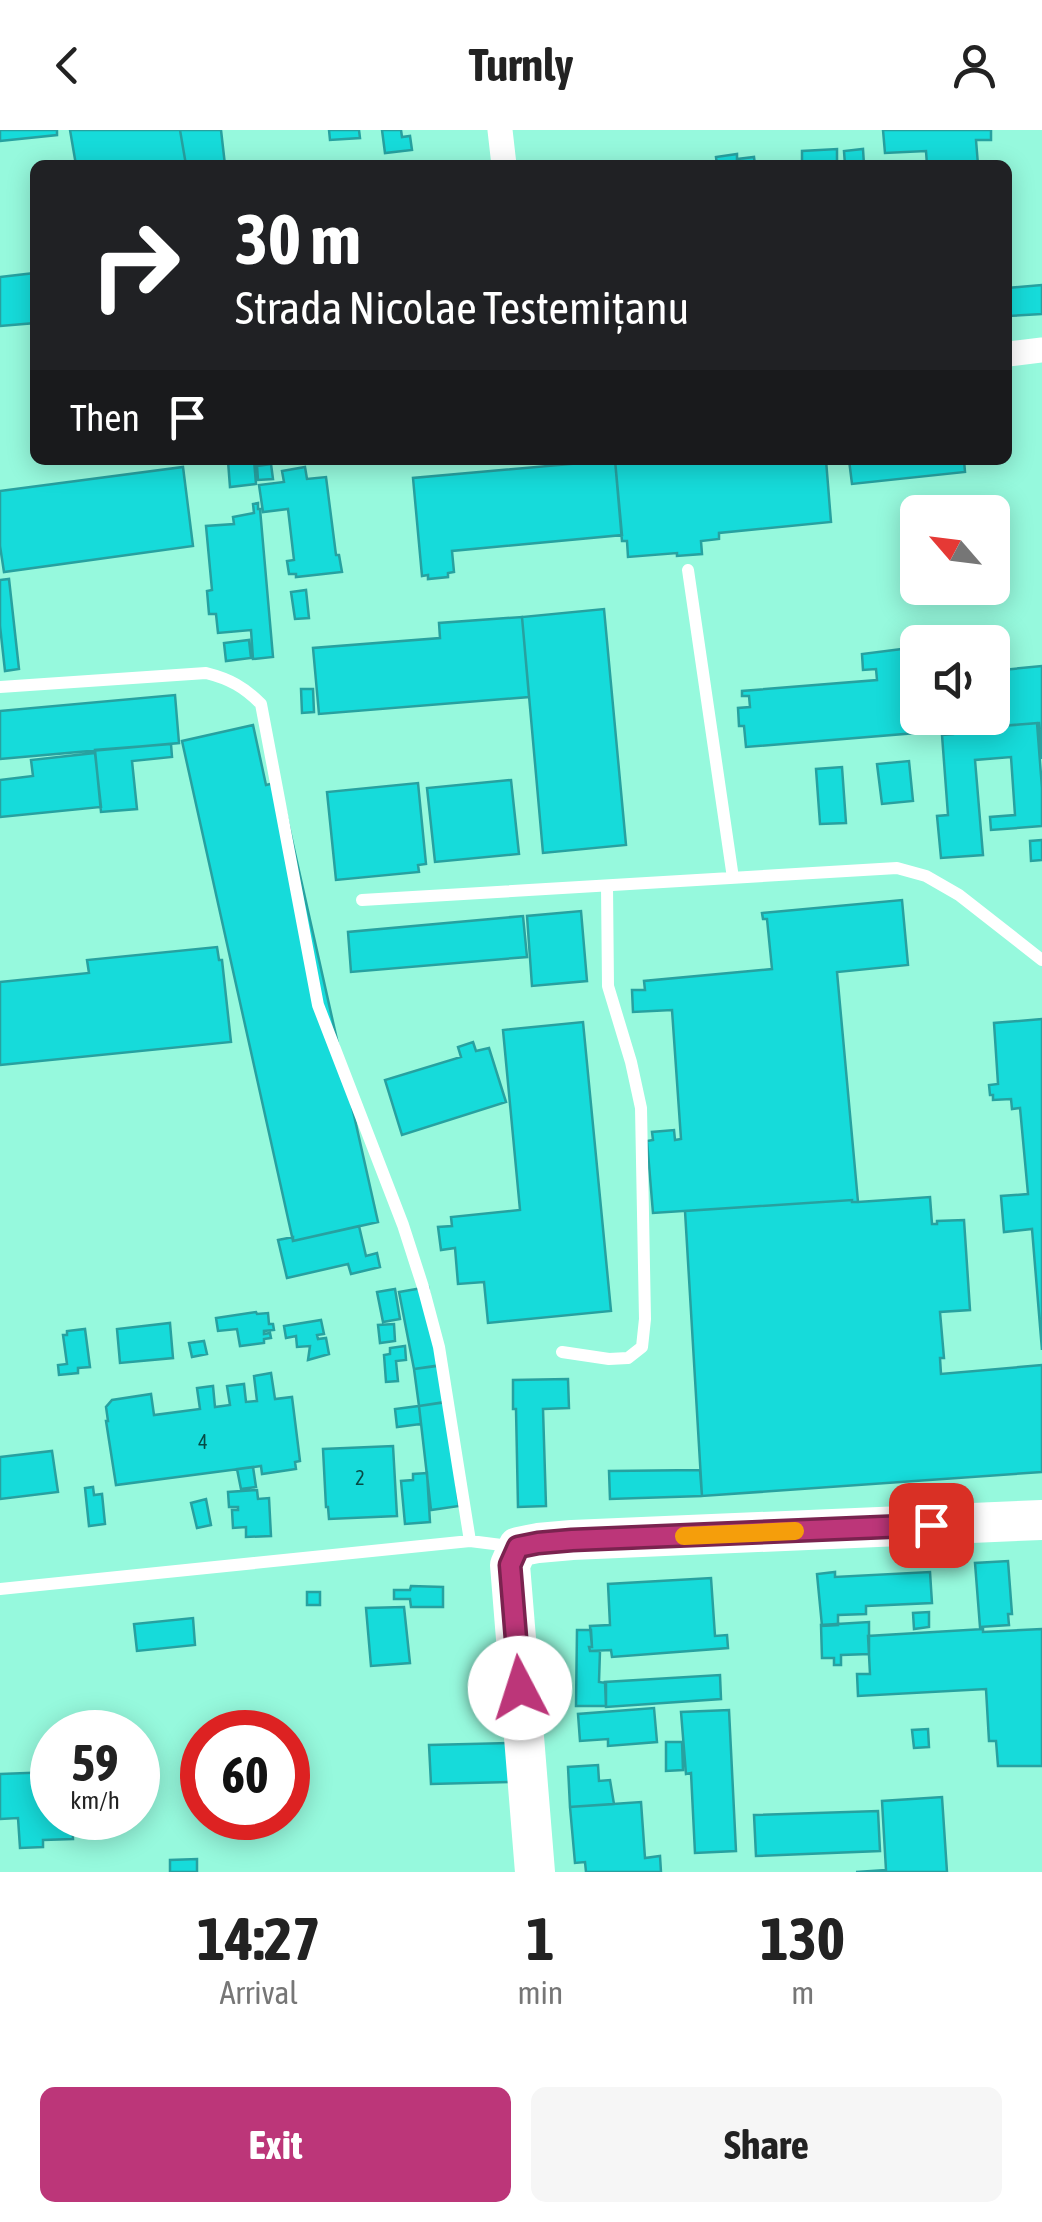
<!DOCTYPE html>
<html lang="en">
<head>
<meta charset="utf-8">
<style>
  :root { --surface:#fff; --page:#f6f6f6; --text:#222; --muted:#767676; --accent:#bc3679 }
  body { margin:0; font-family:"Asap Condensed",sans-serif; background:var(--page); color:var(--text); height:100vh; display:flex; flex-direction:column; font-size:38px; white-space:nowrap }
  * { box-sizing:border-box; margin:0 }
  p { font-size:32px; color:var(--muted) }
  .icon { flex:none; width:55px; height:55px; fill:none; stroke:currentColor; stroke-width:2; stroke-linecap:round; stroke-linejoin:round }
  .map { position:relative; height:1742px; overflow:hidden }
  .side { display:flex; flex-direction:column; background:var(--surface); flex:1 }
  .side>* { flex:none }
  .hud { position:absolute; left:30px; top:30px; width:982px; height:305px; border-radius:15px; box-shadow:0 5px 25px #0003; background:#202124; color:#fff; overflow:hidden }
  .needle { width:65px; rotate:298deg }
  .controls { position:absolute; left:900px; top:365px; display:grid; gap:20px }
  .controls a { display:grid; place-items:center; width:110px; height:110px; border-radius:15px; background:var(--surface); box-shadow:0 5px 25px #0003; font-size:50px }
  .speed { position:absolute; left:30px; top:1580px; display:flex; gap:20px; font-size:50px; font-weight:700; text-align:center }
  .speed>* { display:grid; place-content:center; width:130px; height:130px; border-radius:50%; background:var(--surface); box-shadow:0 5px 25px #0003; line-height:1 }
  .speed small { font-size:25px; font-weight:400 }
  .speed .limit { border:15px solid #d22; background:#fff; color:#111 }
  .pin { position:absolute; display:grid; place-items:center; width:85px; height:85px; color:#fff; margin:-42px; border-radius:20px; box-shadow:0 5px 15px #0006 }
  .me { position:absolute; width:110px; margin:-55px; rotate:355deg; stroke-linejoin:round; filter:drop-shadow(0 0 8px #0008) }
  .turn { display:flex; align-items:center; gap:35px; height:210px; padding:0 40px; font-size:45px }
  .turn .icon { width:130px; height:130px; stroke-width:2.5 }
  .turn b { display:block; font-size:70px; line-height:85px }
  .then { display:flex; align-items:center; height:95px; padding:0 40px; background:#0003; gap:20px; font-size:38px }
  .eta { display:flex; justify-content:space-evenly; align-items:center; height:170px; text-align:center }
  .eta b { font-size:60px; font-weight:700; line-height:70px }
  .primary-button { display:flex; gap:20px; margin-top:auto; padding:20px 40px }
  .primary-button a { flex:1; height:115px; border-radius:15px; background:var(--accent); color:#fff; font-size:40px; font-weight:700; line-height:115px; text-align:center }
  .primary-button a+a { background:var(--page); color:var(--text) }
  header { display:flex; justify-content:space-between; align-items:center; height:130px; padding:0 40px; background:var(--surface); font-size:45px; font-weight:700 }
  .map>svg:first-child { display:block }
  .building { fill:#16dbda; stroke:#27a1a0; stroke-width:2.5 }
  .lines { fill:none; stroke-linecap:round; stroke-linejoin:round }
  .service { stroke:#fff; stroke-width:12 }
  .minor { stroke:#fff; stroke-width:25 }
  .primary { stroke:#fff; stroke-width:40 }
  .route-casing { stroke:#7a234f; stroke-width:25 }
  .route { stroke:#bc3679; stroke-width:18 }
  .slow { stroke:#f59e0b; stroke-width:18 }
  .labels { text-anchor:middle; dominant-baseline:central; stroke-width:10; stroke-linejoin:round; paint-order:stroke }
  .number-label { font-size:20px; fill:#064b46 }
</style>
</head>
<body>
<header><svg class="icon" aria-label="back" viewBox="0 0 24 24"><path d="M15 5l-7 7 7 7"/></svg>Turnly<svg class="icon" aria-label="person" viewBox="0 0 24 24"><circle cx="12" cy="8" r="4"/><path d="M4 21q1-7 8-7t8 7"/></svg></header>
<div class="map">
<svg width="1042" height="1742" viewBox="0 0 1042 1742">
  <rect width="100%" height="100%" fill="#96f9dd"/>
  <path class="building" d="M0,0h57v5l-57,6z
    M70,0h110l6,35h-110z
    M180,0h41l4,35h-39z
    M329,0h30l1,8 -30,2z
    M382,0h19l1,7 8,-1 2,14 -27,3z
    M883,0h108v10h-15l2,25h-51l-1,-14 -41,2z
    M837,19v16h-35v-14z
    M863,19l1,16h-19l-1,-14z
    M737,24v5l17,-2 1,8h-38l-1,-8z
    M35,143v50l-35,3v-49z
    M1042,155v29l-34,2v-28z
    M254,330l2,24 -26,3 -2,-26z
    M615,330l7,75 -170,16 2,21 -6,1v4l-20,2v-4l-6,1 -9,-98z
    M615,330h211l5,62 -112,11v6l-18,2 1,13 -25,2v-3l-49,4 -1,-16h-5z
    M849,330h115l1,12 -113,12z
    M271,334l2,15 -15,1 -1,-14z
    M183,337l10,79 -189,26 -4,-26v-55z
    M305,337l2,12 19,-2 10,78h3l3,17 -46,5v-3h-7l-2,-13 7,-1 -6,-51 -25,3 -4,-27 25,-3 -2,-11z
    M258,373v6h2l13,148 -20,2 -2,-29 -33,3 -2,-19h-7l-2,-23 5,-1 -6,-64 28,-2 -1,-7 21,-4 -1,-9z
    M9,449l10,90 -14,2 -5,-45v-46z
    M306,460l3,28 -14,1 -4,-27z
    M604,479l22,236 -83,8 -21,-236z
    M522,487l7,80 -210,17 -6,-66 127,-10 -1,-15z
    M249,510l2,18 -25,3 -2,-18z
    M918,517v71h45l1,11 -218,18 -2,-21h-5l-1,-18 12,-1 -1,-11h-7v-5l135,-11 -1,-11 -13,1 -1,-16z
    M1042,536v93l-3,-36 -75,6 -1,-11h29v-47z
    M301,559h12l1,23 -12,1z
    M175,565l4,48 -179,16v-48z
    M1037,593l5,65v38l-51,4 -1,-13 25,-2 -4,-58 -36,3 8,95 -42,3 -4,-42 11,-1 -6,-80 11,-1v-4z
    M253,595l13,60 13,-3 99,440 -85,19 -111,-500z
    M171,614l1,13 -40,4 5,48 -36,3 -6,-62z
    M95,623l6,54 -101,10v-37l33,-4 -2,-16z
    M909,631l4,40 -31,3 -5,-40z
    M842,637l4,56 -26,1 -4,-55z
    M511,650l8,74 -84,8 -8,-74z
    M418,653l8,81 -8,1 1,7 -83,8 -9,-88z
    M1042,710v20l-11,1 -1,-20z
    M902,770l6,65 -71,7 21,230h-6v-2l-199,13 -6,-72 6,-1 -1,-8 22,-2 1,10 6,-1 -9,-129 -39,2 -1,-22h13l-1,-9 128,-12 -5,-50h-4l-1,-6z
    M581,781l6,70 -55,5 -5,-70z
    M523,786l4,41 -176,15 -3,-40z
    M217,817l2,13h3l9,82 -231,23v-83l89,-9 -2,-13z
    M1042,889v331l-10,-121 -28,3 -3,-36 27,-2 -8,-86 -8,1 -1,-10 -18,1v-5h-3l-1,-10 9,-1 -4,-61z
    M583,892l28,289 -123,12 -4,-41 -26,2 -3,-36 -14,2 -3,-23 14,-1 -1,-9 69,-7 -17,-180z
    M473,912l3,9 13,-3 17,54 -104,33 -17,-55 76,-23 -3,-10z
    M930,1067l2,27h5v-3l27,-1 6,90 -30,2 4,46h-4l1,16 101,-9v107l-340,24 -17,-285 167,-11v2h6z
    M359,1096l7,30 11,-3 3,14 -29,7 -3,-10 -61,14 -9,-38 15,-3v4z
    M428,1157l13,78 -27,4 -15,-77z
    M395,1159l5,30 -17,3 -6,-30z
    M256,1182l1,2 11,-1 1,11h4l1,6 -10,1v3l6,-1 1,5 -7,1v4l-24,3 -3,-17 -19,2 -2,-13z
    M321,1190l3,14 -7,1 1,4 8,-1 3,16 -21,6 2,-14 -13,1 -1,-11 -10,2 -2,-12z
    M170,1193l3,35 -53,5 -3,-34z
    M394,1194l1,17 -15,2 -2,-18z
    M85,1199l5,38 -12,1v5l-19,2 -1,-10 9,-1 -4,-29h4v-4z
    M204,1211l3,13 -15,3 -3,-14z
    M405,1216l1,14 -10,1 2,20 -12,1 -2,-27 6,-1v-6z
    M445,1235l6,36 -32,5 -5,-37z
    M271,1243l4,26 17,-2 8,64 -5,1 1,7 -34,5 -1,-8 -145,19 -10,-64h2l-2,-14 6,-7 39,-6 3,21 46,-6 -3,-21 16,-2 2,21 15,-2 -3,-19 17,-2 2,18 11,-1 -3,-25z
    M568,1249l1,29 -26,1 3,97 -28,1 -2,-98h-3v-29z
    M447,1272l12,104 -28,4 -12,-104z
    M419,1276l2,18 -24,3 -2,-18z
    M393,1316l4,70 -68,3 -1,-12h-2l-3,-58z
    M52,1321l6,41 -58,7v-42z
    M253,1337l3,20 -15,2 -4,-20z
    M700,1340l2,26 -92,3 -1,-28z
    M427,1343l3,49 -25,2 -4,-43 12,-1v-6z
    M93,1357l1,8 8,-1 3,30 -16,2 -4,-38z
    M257,1360l1,9 11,-1 2,38 -25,1v-10l-13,1 -1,-18h6v-3h-9l-1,-15z
    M206,1369l5,26 -14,3 -6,-25z
    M1008,1431l4,53h-4l1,11 -29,2 -5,-64z
    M835,1442v5l95,-5 2,31 -66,3v8l-28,1v10l-16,1 -5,-52z
    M711,1448l4,58 12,-1 1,13 -116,9 -1,-7 -21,1 -1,-4h3l-2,-21 20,-1 -2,-41z
    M411,1456l32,1v20h-32l-1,-8h-16v-9h16z
    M307,1462h13v13h-13z
    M404,1477l6,56 -39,3 -5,-58z
    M929,1482v15l-15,2 -1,-16z
    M193,1488l2,27 -58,6 -3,-27z
    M869,1492v32l-28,1v10h-7v-7h-12l-1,-33z
    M983,1499v3l59,-3v137h-44l-2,-25h-7l-3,-52 -128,7 -1,-22h13l-2,-38z
    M577,1500h14l1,17h-3l1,4h10l-1,31 7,1v23h-30z
    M720,1545l1,24 -115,8 -1,-25z
    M654,1578l3,34 -49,4v-7l-28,2 -2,-27z
    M729,1580l7,141 -41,2 -4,-80 -5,1 -5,-62z
    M928,1599l1,18 -15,1 -2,-18z
    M666,1612h16l1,28 -17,1z
    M512,1613l1,39 -82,2 -2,-39z
    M598,1635l1,16 11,-1 4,24 -44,3 -2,-40z
    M52,1642v46h20l1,21 -30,1v7l-23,1 -2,-30 -18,1v-45z
    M942,1667l5,75h-91l30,-2 -4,-69z
    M641,1672l4,56 15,-2 1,16h-75l-1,-10 -10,1 -5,-56z
    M878,1681l2,40 -124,5 -2,-41z
    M197,1729v13h-27v-12z"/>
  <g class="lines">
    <path class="service" d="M688,440l45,308
      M0,557l206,-14c24,6 38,14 55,31l57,301 85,220 20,62 16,60 31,194
      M362,770l535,-32 29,8 33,19 83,65
      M562,1222l47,7 19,-1 14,-11 3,-28 -4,-211 -10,-46 -23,-76 -1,-100
      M0,1459l470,-48 40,5"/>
    <path class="minor" d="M500,0l4,35
      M1008,224l34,-4"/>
    <path class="primary" d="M535,1742l-25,-307 8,-18 20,-4 34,-3 470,-20"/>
  </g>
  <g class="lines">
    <defs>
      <path id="route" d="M520,1558l-10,-123 8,-18 20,-4 34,-3 359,-15"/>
    </defs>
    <use href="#route" class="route-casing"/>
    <use href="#route" class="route"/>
    <path class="slow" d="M684,1406l111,-5"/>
  </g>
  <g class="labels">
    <g class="number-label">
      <text x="203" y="1311">4</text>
      <text x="360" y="1347">2</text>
    </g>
  </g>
</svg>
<div class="controls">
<a><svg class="needle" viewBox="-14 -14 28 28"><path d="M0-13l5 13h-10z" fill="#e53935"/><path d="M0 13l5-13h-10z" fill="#767676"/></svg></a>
<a><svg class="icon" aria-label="sound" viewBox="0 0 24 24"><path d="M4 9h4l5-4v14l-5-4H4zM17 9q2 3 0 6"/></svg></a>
</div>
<div class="speed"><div>59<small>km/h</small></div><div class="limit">60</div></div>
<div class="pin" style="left:931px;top:1395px;background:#d93025"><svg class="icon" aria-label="arrive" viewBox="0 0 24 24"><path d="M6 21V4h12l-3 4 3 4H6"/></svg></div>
<svg class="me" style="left:520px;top:1558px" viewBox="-20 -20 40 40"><circle r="19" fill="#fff"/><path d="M0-13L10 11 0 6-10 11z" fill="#bc3679"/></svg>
<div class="hud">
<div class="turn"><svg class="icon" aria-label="right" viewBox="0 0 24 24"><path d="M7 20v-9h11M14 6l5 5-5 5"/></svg><div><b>30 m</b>Strada Nicolae Testemițanu</div></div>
<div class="then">Then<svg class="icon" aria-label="arrive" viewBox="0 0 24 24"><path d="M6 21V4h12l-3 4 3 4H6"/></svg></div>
</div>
</div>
<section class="side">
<div class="eta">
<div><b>14:27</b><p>Arrival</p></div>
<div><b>1</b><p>min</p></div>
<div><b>130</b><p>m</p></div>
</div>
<div class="primary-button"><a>Exit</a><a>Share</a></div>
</section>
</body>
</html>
